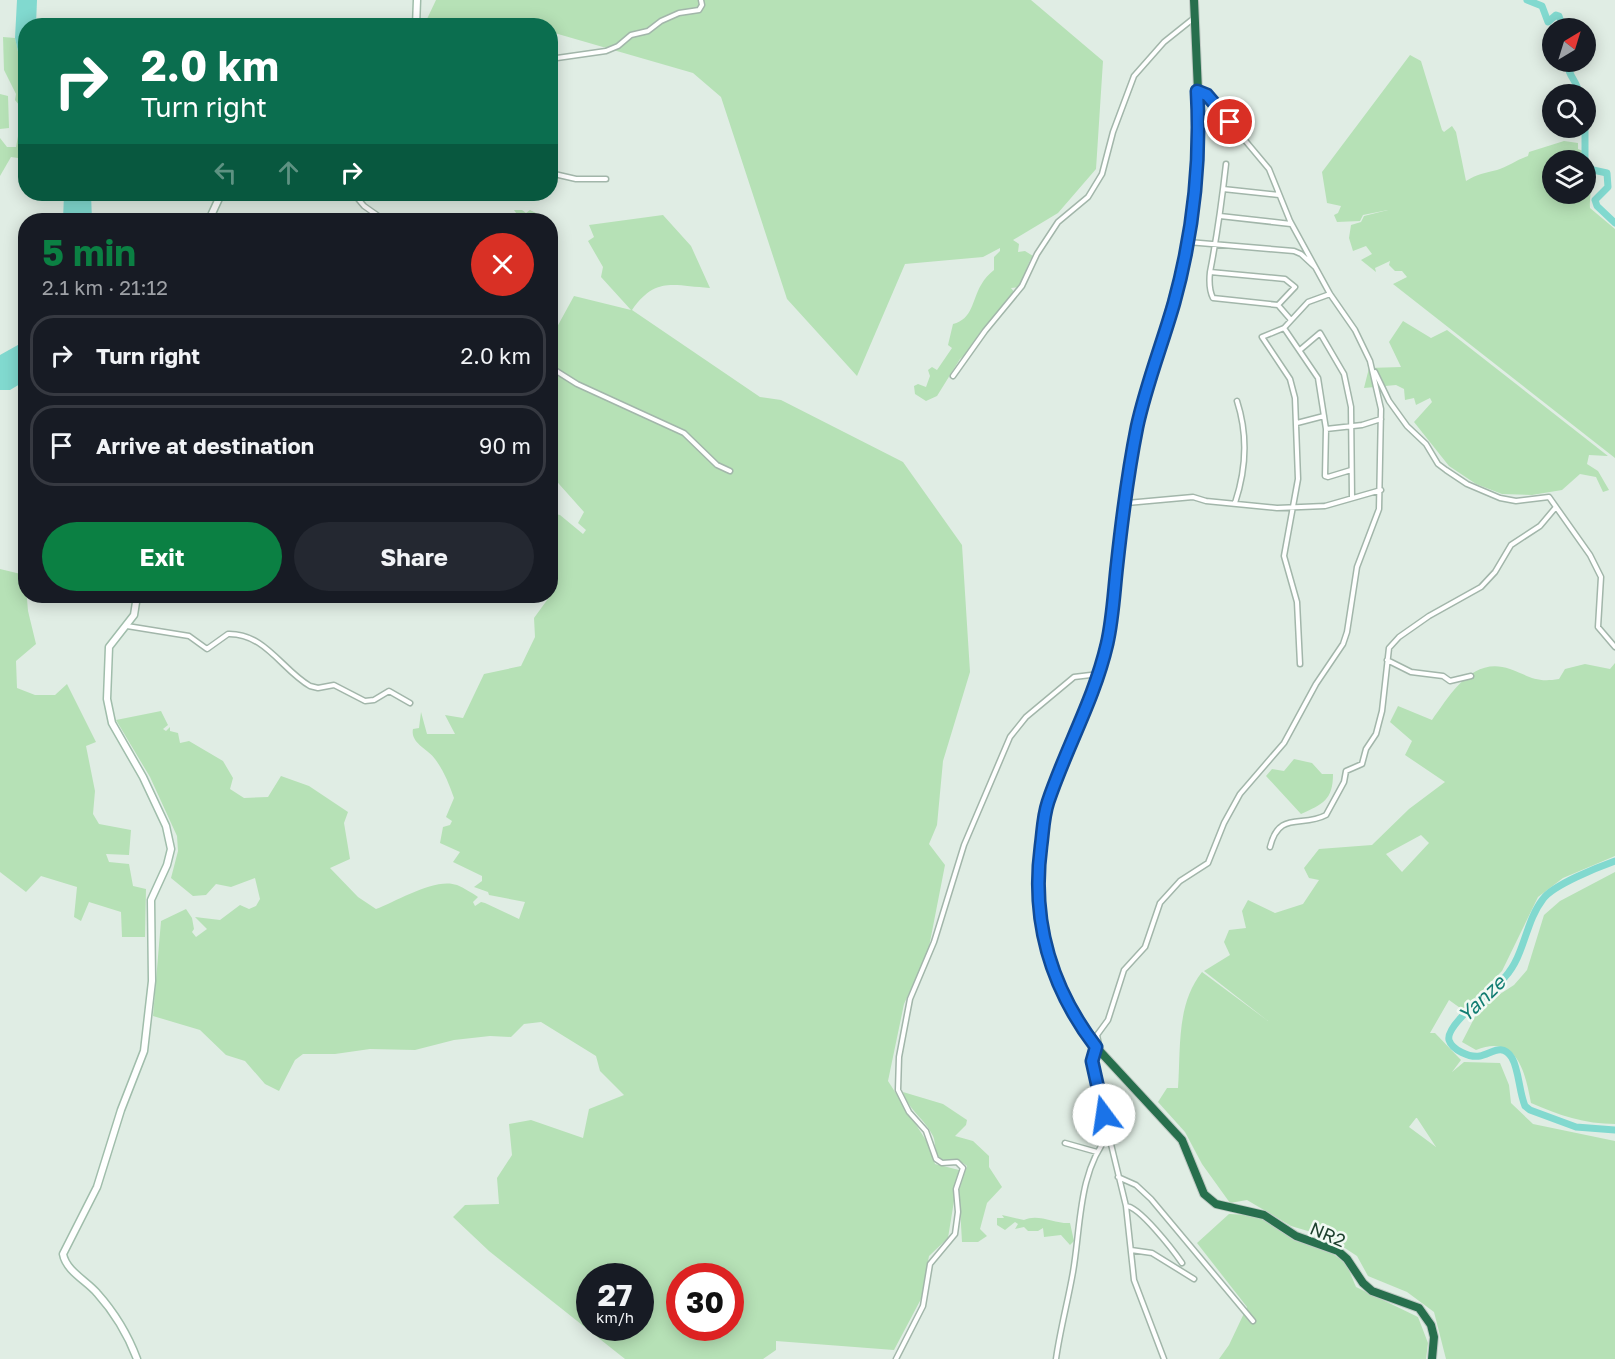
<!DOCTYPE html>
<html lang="en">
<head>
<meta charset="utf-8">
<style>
  :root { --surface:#171b24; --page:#242831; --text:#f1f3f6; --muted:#9ea1a6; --line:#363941; --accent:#0b8043 }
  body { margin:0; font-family:"Golos Text",sans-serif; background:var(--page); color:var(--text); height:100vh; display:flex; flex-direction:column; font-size:22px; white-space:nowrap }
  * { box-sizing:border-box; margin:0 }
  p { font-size:20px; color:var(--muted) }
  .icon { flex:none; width:33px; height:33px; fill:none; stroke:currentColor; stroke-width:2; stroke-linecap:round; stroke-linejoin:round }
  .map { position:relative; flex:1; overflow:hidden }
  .sheet { position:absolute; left:18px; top:213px; width:540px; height:390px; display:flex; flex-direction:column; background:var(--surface); border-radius:24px; box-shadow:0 3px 15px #0003 }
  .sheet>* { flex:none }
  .hud { position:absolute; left:18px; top:18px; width:540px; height:183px; border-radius:24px; box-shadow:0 3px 15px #0003; background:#0b6e4f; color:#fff; overflow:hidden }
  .needle { width:39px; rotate:38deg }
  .buttons { position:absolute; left:1542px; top:18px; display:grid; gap:12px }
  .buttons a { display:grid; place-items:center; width:54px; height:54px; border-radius:50%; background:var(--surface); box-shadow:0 3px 15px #0003; font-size:30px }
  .speed { position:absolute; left:576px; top:1263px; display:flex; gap:12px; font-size:30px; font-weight:700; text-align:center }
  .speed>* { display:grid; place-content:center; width:78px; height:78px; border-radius:50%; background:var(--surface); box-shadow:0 3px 15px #0003; line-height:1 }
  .speed small { font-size:15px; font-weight:400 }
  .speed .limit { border:9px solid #d22; background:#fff; color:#111 }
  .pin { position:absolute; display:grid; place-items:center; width:51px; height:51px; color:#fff; margin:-26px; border:3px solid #fff; border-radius:50%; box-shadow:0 2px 6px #0007 }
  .me { position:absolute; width:66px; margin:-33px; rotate:346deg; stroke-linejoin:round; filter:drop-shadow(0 0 4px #0008) }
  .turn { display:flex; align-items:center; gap:21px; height:126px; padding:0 24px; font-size:27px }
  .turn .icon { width:78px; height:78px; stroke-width:2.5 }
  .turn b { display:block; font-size:42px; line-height:51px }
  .lanes { display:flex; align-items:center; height:57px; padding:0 24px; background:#0003; justify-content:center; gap:30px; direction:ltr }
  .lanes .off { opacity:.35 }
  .round { display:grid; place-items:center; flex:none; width:63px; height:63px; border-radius:32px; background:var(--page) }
  .summary { display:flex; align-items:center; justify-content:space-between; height:102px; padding:0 24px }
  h1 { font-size:36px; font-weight:700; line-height:45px; color:var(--accent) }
  .cta { display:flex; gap:12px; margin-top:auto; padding:12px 24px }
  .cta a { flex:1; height:69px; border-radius:36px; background:var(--accent); color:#fff; font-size:24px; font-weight:700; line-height:69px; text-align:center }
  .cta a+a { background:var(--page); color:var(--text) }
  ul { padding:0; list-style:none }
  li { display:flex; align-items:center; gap:18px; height:81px; margin:0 12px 9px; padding:0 12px; border:3px solid var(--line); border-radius:24px }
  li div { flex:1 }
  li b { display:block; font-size:22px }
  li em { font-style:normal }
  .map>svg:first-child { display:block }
  .green { fill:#b6e1b6; fill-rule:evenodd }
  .water { fill:#81d9cf }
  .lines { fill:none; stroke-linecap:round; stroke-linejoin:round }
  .river { stroke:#81d9cf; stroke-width:7 }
  .street-casing { stroke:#a2b6aa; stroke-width:7 }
  .secondary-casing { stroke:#a0bdab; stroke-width:9 }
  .highway-casing { stroke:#c0cac4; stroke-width:10 }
  .street { stroke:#fff; stroke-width:4 }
  .secondary { stroke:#fff; stroke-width:6 }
  .highway { stroke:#276f4d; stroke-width:8 }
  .route-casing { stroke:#114b97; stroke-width:15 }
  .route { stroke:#1a73e8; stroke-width:10 }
  .labels { text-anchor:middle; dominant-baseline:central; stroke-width:5; stroke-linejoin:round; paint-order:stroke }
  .street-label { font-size:18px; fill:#1e402e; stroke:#f1f9f3 }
  .water-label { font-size:20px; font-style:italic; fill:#117d72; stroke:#f1f9f3 }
</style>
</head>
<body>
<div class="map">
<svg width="1615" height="1359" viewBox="0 0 1615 1359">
  <rect width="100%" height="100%" fill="#e0ede4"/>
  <path class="green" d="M436,0h595l72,61 -7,108 -38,44 -45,27 6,4 -1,8 7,-1 8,5c-5,5 -9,23 -14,31l-8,1 3,4 -36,43 -4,12 -14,12 -23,37 -11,5 -11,-7 -1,-8 4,-2 8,3 4,-11 -2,-6 4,-3 5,3 15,-22 -4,-3 5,-21c20,-5 19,-24 28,-39 3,-6 8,-11 13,-15v-13l6,-6v-3l-17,9 -78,7 -48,112 -70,-77 -66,-202 -28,-24 -142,-41 -1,-6 -59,-1 -64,-6z
    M3,37l12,1 10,45v29l-10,-12 1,-6 -12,-24z
    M1410,55l11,6 21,69 2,2 8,-6 4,6 10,49c11,-7 19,-8 31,-11 10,-3 21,-11 31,-14l1,-4 35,-11 14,2v6l5,2 -4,9h-27v34h34v-23l6,4c1,12 -3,21 -2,33l25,21v229l-222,-174 14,-7 -5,-6h-7l-6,-6 1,-4 -15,7 1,4 -15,-12 11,-6 -6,-8 -13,5 -4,-13 2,-13 10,-3 3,-6 24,-6 -25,5 -3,6 -23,1 -3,-7 4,-2 3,-7 -14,-3 -5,-31z
    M0,94l8,2 1,32 -9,1z
    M19,131l6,1v27l-14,-2 -11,19v-38l7,9h9z
    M514,210h8l4,3 4,-3 10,5 1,5h-20z
    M663,215l28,31 19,42c-37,-2 -54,-12 -78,22l128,87 21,3 122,62 59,83 8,127 -27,89 -6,64 -8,19 16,21 -17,87 -24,52 -16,77 41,64 6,19 24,6 -11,68 -19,18 -8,43 -27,51 -118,-9v9l-13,9h-138l-136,-108 -36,-34 12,-12 34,-1 -2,-26 15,-23 -3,-31 22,-4 52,18 6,-29 35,-14 -24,-24 -4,-15 -55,-34 -17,2 -13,13 -21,-1 -36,4 -39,10 -45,-1 -35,5h-32l-8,6 -16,31 -14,-7 -20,-23 -19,-6 -26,-25 -47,-14 8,-95 25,-12 6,9 2,11 -2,3 4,5 11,-8 -12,-12 25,3 20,-15 9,4 7,-3 4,-7 -5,-21 -24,9 -15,-3 -10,11 -13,1 -22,-18 7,-27 -1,-15 -27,-59 -34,-57 45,-9 7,14 -5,4 3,2 4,-4v4l8,2 2,10 9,-2 34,20 10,17 -3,11 14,9 24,-1 13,-21 28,10 39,26 -4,11 6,36 -20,9 28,29 18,12c21,-8 60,-32 81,-24 7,3 15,8 21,12l-5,5 2,4 6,-4 4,1 34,16 6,-17 -36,-7 -1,-3 -14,-5 8,-6v-5l-29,-14 7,-10 -20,-9 3,-16 7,-2 2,-4 -6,-4 8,-19c-5,-14 -10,-27 -19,-39 -7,-10 -25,-16 -22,-30l6,-1 2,-16 6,22h28l-10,-19 18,3 21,-44 37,-8 14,-29 -1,-19 16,-22 7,-16 -6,-2v-65l9,2 23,19 3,-4 -8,-7 6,-11 -33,-37v-137l23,-42 57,14 -30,-33 2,-10 -15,-26 6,-4 -5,-12zM590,1276h50v52h-50zM680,1276h50v52h-50z
    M1403,321l28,17 16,-8 161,126 -19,-1 -2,9 11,7 11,19 -6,2 -7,-15 -16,-3 -18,16 -30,5 -30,-1 -26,-10 -27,-18 -35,-44 18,-20 -2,-4 -14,7 -2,-7 -9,2 -1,-11 -8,-4 -32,3 5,-20 32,-1 -12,-25z
    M0,569l25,6 3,36 8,33 -20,17 1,27 18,7h20l12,-11 29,58 -10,4 9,45 -2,23 6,10 32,6 -2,25 -23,-1 3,8 20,2 4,22 13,3 -1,48h-23l-1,-25 -32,-10 -8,19 -7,-4 3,-30 -36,-11 -15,16 -26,-20z
    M1615,663v193l-52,22 -25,19 -36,74 -39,39 -14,-10 -19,33h5l26,27 -9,12 12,-10 36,1 9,22 2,18 22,21 82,17v218h-169l-12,-47 -27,-20 -39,-16 -11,-20 -29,-19 -37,-11 -44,-26 -17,3 -28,-39 -17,-32 -27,-30 9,-14h11c3,-40 -2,-83 24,-116l66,49 -64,-50 26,-16 -6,-13 5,-12 17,-2 -4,-17 6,-11 27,13 28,-9 16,-24 -10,-2 -5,-10 15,-19 53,-4 37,-36 36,-27 -40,-27 7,-14 -22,-19 8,-16 34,14c19,-26 40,-64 78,-51 20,7 25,14 49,10l6,-10 20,-5 25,5zM1421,835l8,8 -27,29 -16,-18zM1416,1118h1l19,29 -27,-20z
    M1294,759l18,4 10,11h11c0,26 -10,30 -32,40l-35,-38 6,-7 12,2z
    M1615,872v252c-30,0 -57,-9 -84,-21 -6,-33 -15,-69 -55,-53l-14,-8 18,-35 34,-22 13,-15 17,-55 16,-14z
    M903,1092l40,12 24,16 -1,5 -11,11 18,5 16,15v11l13,20 -15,16 -7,26 7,7 -9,6h-16l-3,-52 8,-24c-8,-8 -18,-2 -27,-8 -6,-4 -4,-16 -7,-22 -8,-17 -24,-25 -30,-44z
    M1229,1214l22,1 19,7 23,18 37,12 16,11 10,24 62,30 10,26 -2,16h-207l10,-14 18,-38 -50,-64z
    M1002,1215l22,5c14,-7 31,4 46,3l4,18 -4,4 -9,-10 -17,2 -1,-9 -5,3h-10l-4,-4 -9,2 3,-5 -3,-2 -10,8 -8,-5v-7h7z"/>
  <path class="water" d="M17,0h20l-1,25 -10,1 -1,57 -10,-45z
    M64,194h27l1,26h-29z
    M25,341v40l-15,9h-10v-35z"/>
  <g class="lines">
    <path class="river" d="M1527,0l15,6 6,16 8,-7 3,1 4,12
      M1568,62c-1,14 10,19 11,32
      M1585,160v-32
      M1586,164l7,6 14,3 1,14 -13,13 2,6 18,17
      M1615,861c-17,6 -62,24 -72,38 -18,23 -18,56 -38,78 -12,12 -60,48 -56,63 3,10 21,18 31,16 11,-2 22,-14 32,2 7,12 7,34 13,48l5,4 46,17 39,3"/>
    <defs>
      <path id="street" d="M550,59l56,-8 12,-5 13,-11 17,-4 13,-10 18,-8 20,-3 3,-5 -1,-5
        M550,173l26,6h30
        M1223,189l56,6
        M354,194l10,12 20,14
        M1220,216l71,8
        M1188,242l106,9 7,3 14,13
        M1210,272l75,7 10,8 -17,18 -65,-7c-4,-8 -4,-17 -3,-26 7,-36 12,-72 16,-108
        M1278,305l13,15
        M1284,328l34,50 8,51 -1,47 3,1 23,-7
        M1300,350l20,-17 24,41 7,33 1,91
        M550,367l27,17 107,49 33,32 13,6
        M1375,372l14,29 18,25 19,18 12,20 8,6 21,14 33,14 16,3 33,-4 41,58 11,22 -3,50 17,20
        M953,376l32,-45 37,-45 15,-32 21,-32 30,-25 14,-23 11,-42 21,-56 30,-34 30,-24
        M1297,423l27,-7
        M1326,429l36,-4 19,-6
        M1127,503l66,-6 13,4 71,7 48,-2 56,-16
        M1235,503c11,-33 13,-68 2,-102
        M138,600l7,-4
        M127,626l62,10 18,13 21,-15c37,-1 54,36 82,52l8,2 16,-3 31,16 9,-1 15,-9 21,12
        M1387,660l24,12 32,4 7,5 21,-5
        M1300,664l-3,-62 -13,-46 14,-77 -3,-81 -5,-19 -28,-42 22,-9 24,-26 22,-8
        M1270,847c9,-37 32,-19 56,-32l18,-33 2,-11 16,-7 4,-15 10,-15 6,-23 7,-63 10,-11 30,-21 52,-29 14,-15 16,-27 29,-19 16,-19
        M1095,1048l-3,9 1,13 33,136 8,74 30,79
        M1100,1050l-3,-15 11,-15 16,-50 21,-23 15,-44 20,-22 28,-18 16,-40 16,-29 44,-51 32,-59 27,-40 4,-12 10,-65 22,-58 2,-100 -11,-48 -15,-31 -25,-36 -40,-73 -21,-52 -62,-74 -9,-4
        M1065,1143l32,9
        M1118,1177l18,8 15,14 102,122
        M1126,1206c13,0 47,44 56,57
        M1131,1250l21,3 42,26
        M896,1359l27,-53 7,-42 25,-30 3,-22 -2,-23 7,-21 -6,-6 -15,1 -6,-4 -10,-28 -17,-19 -11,-22 1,-33 11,-58 24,-57 30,-97 46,-108 16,-20 48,-40 25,-3
        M1056,1359c4,-29 12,-58 17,-87 8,-46 5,-100 36,-137"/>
      <path id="secondary" d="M416,26l1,-26
        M209,220l12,-26
        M137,1359c-9,-24 -23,-47 -40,-66 -10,-12 -31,-22 -34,-39l34,-67 24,-77 23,-59 8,-70 -1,-81 16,-35 4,-16 -5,-23 -23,-49 -31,-54 -5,-24 2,-52 25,-32 3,-19"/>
      <path id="highway" d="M1194,0l6,136 -15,120 -44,155 -8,39 -26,193 -11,44 -34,79 -19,56 -6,57 2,37 15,57 23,47 19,27 86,93 22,54 12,10 48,11 32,21 42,15 9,8 16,24 9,8 47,17 12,17 3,12 -2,22"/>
    </defs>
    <use href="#street" class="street-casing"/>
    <use href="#secondary" class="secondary-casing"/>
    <use href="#highway" class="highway-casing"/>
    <use href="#street" class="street"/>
    <use href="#secondary" class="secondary"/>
    <use href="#highway" class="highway"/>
  </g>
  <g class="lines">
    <defs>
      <path id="route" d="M1104,1115l-12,-54 4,-14c-45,-59 -65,-127 -55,-201 2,-14 2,-29 7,-44 18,-54 46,-102 59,-158 6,-26 7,-53 10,-79 5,-46 11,-93 20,-138 9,-42 25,-82 37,-124 19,-69 27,-141 23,-212l10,4 23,27"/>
    </defs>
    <use href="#route" class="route-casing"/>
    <use href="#route" class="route"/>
  </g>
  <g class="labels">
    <g class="street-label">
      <text transform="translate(1328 1234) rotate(23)">NR2</text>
    </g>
    <g class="water-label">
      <text transform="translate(1481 998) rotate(-44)">Yanze</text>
    </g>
  </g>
</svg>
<div class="buttons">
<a><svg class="needle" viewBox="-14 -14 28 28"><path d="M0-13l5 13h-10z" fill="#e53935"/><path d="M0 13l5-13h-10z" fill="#9ea1a6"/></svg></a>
<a><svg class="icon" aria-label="search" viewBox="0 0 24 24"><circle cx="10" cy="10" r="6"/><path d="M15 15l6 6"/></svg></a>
<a><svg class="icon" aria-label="layers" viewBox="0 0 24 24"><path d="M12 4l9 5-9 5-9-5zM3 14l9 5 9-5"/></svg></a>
</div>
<div class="speed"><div>27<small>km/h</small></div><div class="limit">30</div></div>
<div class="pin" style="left:1230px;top:122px;background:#d93025"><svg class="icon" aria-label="arrive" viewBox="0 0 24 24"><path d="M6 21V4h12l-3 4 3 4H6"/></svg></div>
<svg class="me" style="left:1104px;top:1115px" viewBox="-20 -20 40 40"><circle r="19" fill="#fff"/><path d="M0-13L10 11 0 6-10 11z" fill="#1a73e8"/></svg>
<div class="hud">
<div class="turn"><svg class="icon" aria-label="right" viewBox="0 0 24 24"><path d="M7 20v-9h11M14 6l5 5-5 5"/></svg><div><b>2.0 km</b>Turn right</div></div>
<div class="lanes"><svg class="icon off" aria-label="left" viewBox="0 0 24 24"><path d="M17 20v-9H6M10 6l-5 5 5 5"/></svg><svg class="icon off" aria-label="ahead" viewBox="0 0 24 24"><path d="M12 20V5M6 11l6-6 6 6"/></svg><svg class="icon" aria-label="right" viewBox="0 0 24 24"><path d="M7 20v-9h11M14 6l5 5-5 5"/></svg></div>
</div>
<section class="sheet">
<div class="summary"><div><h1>5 min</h1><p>2.1 km · 21:12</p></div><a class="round" style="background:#d93025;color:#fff"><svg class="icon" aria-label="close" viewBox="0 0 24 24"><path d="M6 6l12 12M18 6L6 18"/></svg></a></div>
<ul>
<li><svg class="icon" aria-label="right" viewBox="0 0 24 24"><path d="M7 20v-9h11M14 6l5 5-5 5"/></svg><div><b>Turn right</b></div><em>2.0 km</em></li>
<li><svg class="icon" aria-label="arrive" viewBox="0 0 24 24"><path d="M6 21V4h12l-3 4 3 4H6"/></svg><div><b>Arrive at destination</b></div><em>90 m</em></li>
</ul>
<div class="cta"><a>Exit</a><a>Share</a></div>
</section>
</div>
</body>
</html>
